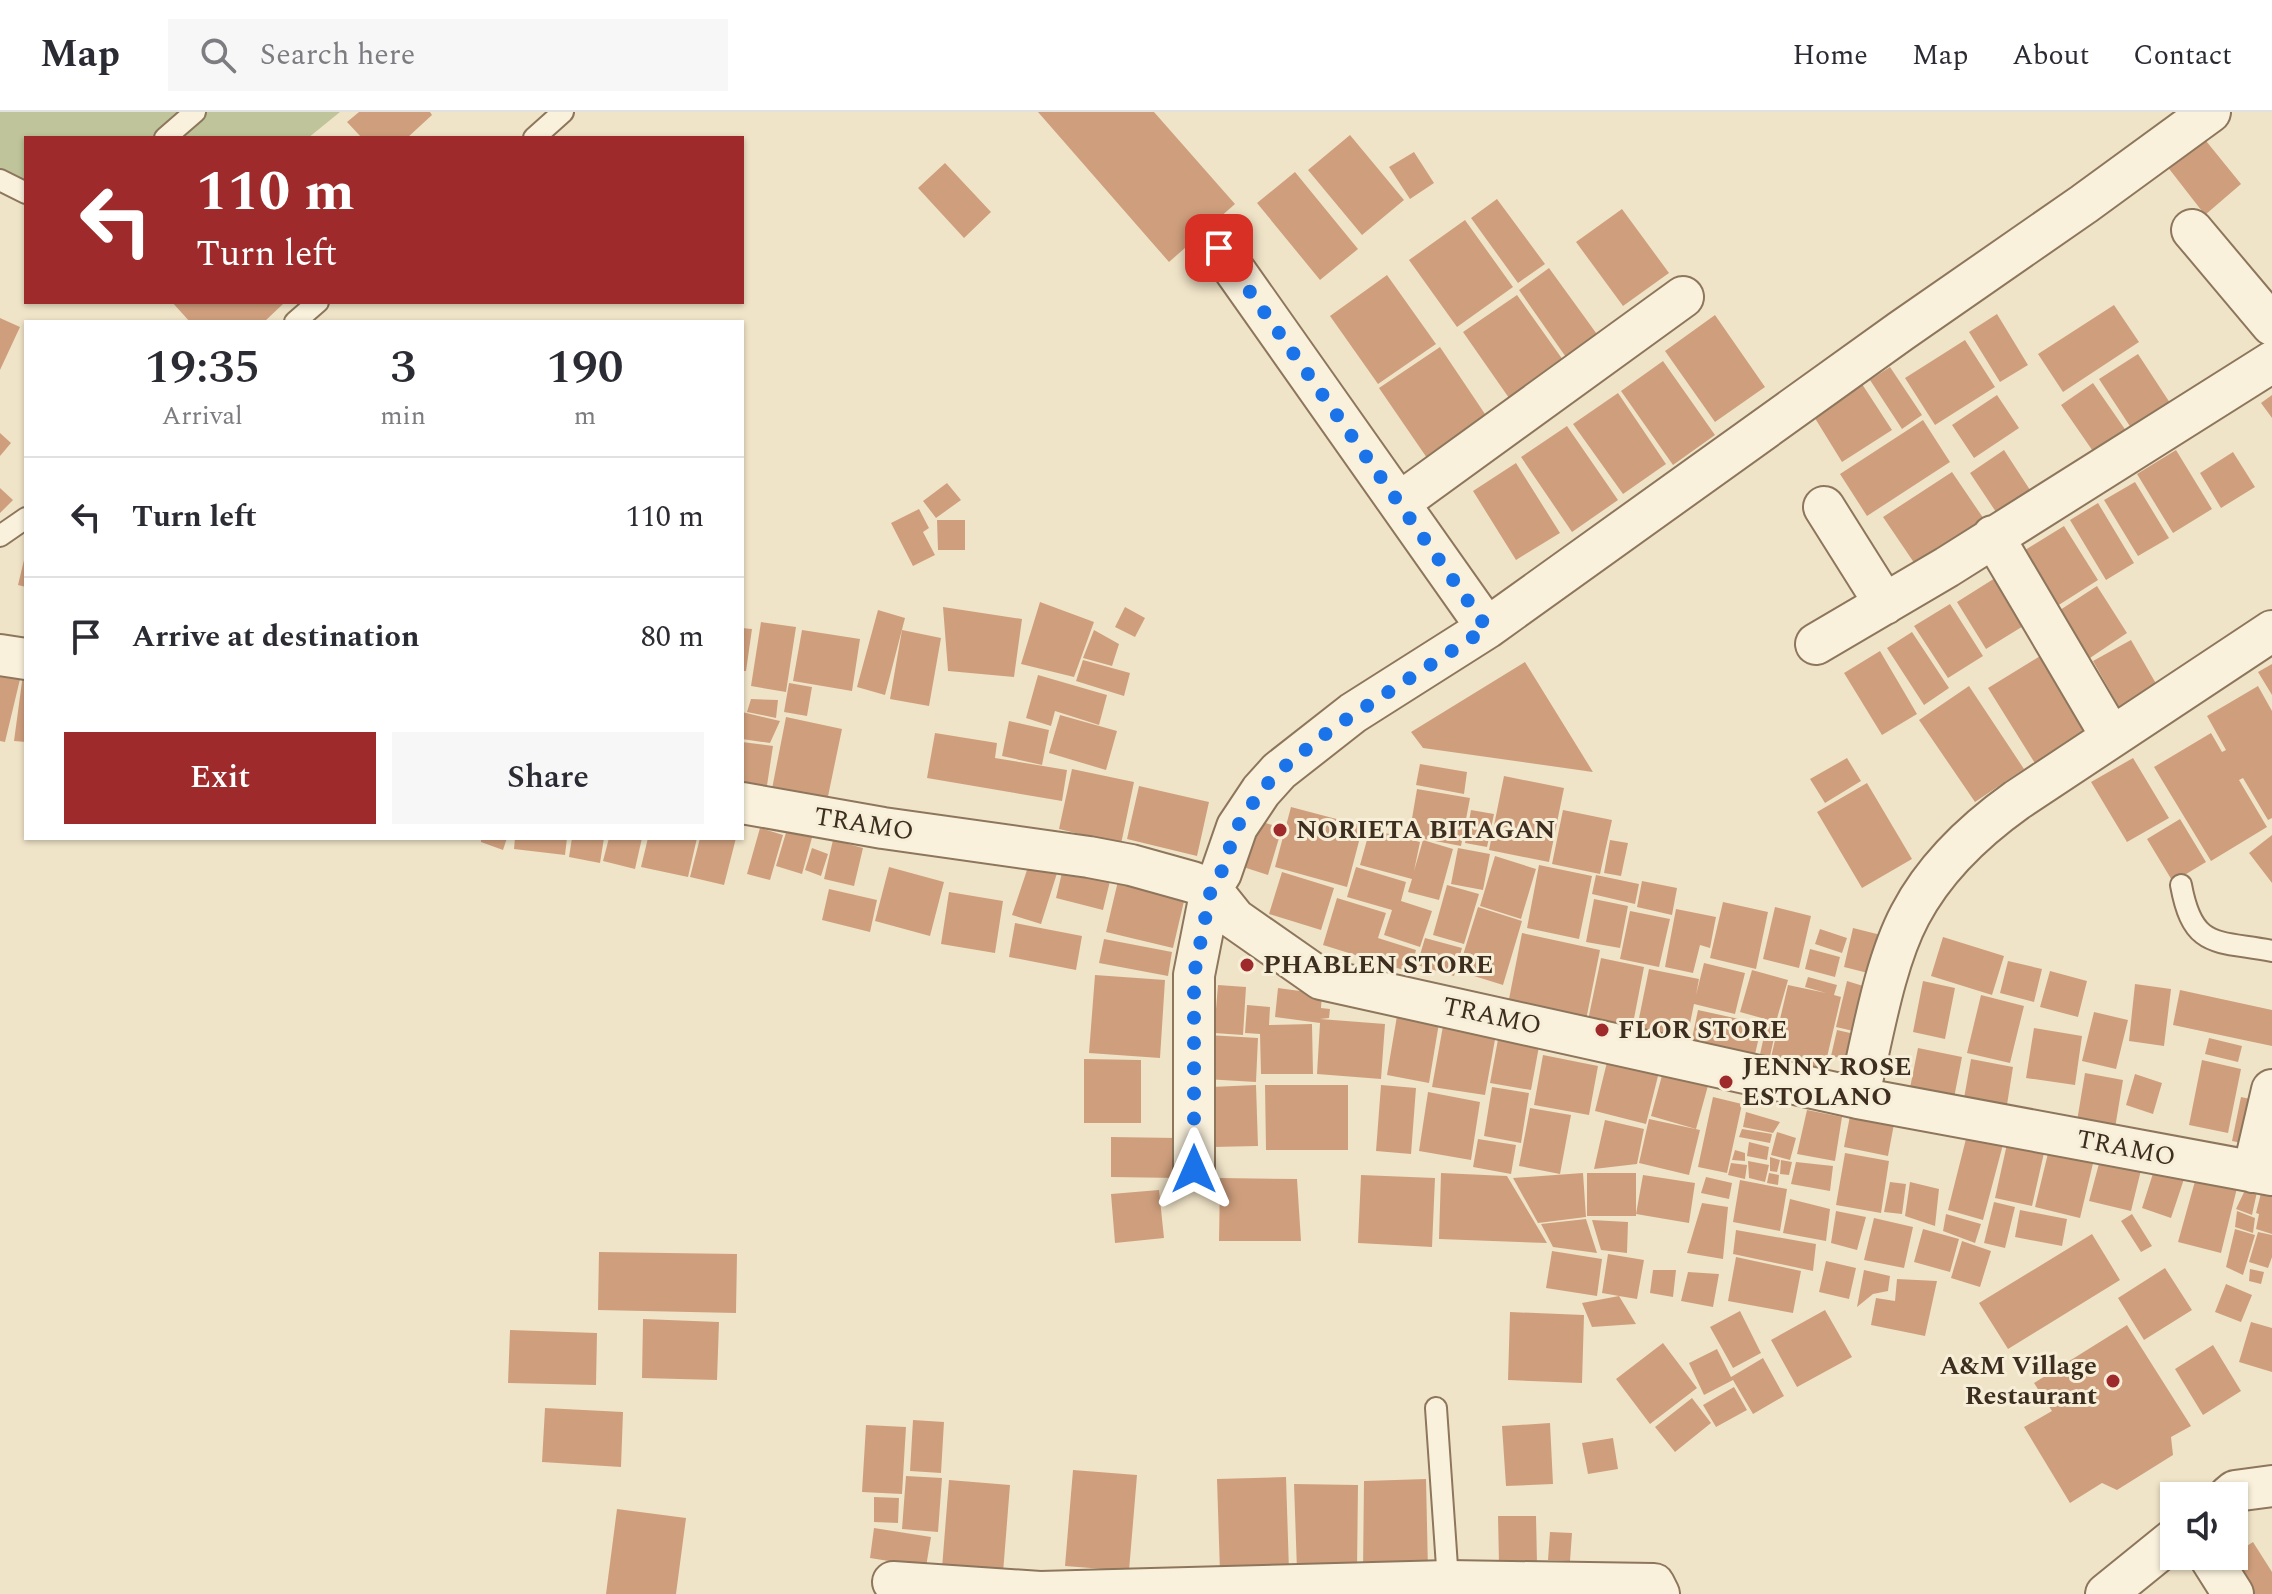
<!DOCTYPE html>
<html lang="en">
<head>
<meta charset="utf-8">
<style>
  :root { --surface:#fff; --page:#f7f7f7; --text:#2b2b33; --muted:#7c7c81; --line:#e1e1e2; --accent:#9e2a2b }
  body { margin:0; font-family:Spectral,serif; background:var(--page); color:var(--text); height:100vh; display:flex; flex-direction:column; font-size:30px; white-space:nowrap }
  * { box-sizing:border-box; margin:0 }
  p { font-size:26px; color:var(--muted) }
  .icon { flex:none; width:44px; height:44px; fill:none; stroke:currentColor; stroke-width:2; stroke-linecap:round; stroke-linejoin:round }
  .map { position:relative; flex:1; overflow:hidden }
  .drawer { position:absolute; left:24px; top:208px; width:720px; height:520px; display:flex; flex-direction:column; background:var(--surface); border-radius:0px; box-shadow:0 2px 6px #0004 }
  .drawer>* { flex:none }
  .banner { position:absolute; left:24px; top:24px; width:720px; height:168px; border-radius:0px; box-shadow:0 2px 6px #0004; background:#9e2a2b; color:#fff; overflow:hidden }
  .fabs { position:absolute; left:2160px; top:1370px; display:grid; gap:16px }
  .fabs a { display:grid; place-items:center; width:88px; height:88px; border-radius:0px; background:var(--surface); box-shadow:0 2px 6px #0004; font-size:40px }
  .pin { position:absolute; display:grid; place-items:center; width:68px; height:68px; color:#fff; margin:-34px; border-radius:16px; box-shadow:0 4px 12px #0006 }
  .me { position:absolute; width:88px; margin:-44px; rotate:0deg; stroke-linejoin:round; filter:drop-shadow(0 0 6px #0008) }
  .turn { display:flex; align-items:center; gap:28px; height:168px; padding:0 40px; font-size:36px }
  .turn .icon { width:104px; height:104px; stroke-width:2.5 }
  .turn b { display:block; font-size:56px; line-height:68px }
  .eta { display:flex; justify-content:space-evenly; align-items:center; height:136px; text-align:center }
  .eta b { font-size:48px; font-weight:600; line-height:56px }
  .button { display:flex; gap:16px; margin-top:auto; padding:16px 40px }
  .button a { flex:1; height:92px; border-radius:0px; background:var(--accent); color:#fff; font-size:32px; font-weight:600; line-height:92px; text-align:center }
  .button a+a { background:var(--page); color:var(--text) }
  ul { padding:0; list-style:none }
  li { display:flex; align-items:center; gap:24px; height:120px; padding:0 40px; border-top:2px solid var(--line) }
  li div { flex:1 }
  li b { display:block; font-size:30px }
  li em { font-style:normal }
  header { display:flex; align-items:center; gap:48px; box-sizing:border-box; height:112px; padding:0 40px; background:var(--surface); border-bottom:2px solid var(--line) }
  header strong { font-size:38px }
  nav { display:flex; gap:44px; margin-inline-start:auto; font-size:28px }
  .search { width:560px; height:72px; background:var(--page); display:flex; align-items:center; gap:20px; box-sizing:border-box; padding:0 28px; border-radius:0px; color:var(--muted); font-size:30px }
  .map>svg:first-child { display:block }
  .cemetery { fill:#bfc49a }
  .building { fill:#cf9f7d }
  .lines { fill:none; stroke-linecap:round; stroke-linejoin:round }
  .service-casing { stroke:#8d765c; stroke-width:24 }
  .minor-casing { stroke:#8d765c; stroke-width:44 }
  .service { stroke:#faf1dc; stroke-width:20 }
  .minor { stroke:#faf1dc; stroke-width:40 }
  .route { stroke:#1a73e8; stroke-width:14; stroke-dasharray:0 25.2 }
  .poi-dot { fill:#9e2a2b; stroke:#f7eed8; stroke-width:3 }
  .labels { text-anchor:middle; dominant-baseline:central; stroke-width:6; stroke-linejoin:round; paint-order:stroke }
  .street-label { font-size:26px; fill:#3d2e20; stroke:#f7eed8 }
  .poi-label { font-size:26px; font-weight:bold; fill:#3d2e20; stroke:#f7eed8; text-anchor:start }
</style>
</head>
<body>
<header>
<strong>Map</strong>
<div class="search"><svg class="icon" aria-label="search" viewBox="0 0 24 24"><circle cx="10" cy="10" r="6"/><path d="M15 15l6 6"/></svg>Search here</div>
<nav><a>Home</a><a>Map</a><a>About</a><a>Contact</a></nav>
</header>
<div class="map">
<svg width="2272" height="1482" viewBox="0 0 2272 1482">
  <rect width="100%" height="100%" fill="#f0e4c8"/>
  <path class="cemetery" d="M0,0h340l-32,26h-282v61l-26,-30z"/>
  <path class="building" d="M359,0h71l2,3 -25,23h-45l-15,-16z
    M1038,0h116l81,92 -66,58z
    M2198,19l43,53 -36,31 -42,-54z
    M1350,23l54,65 -42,35 -54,-65z
    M1414,40l20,31 -24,16 -21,-32z
    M945,51l46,49 -27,26 -46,-50z
    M1295,60l63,77 -38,31 -63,-77z
    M1497,87l48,65 -27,19 -47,-65z
    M1622,97l47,64 -46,33 -47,-64z
    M1465,108l48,67 -56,40 -48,-67z
    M1549,156l50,69 -31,23 -49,-70z
    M1387,163l49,69 -58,40 -48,-68z
    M1517,183l46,65 -54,38 -46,-66z
    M172,190h109l2,2 -19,18h-74z
    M2114,193l25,37 -76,50 -25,-38z
    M1997,202l31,51 -28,17 -31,-50z
    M1715,203l50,72 -50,35 -50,-71z
    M0,206l20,9 -20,43z
    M1965,228l30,47 -60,38 -30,-47z
    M1440,235l47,70 -60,41 -48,-70z
    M2138,242l36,55 -39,25 -36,-55z
    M1663,249l52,74 -42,30 -52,-74z
    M1890,255l32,48 -20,14 -32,-49z
    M2093,271l38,55 -32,22 -38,-55z
    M1862,272l30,46 -50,32 -29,-47z
    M1618,281l48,71 -43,30 -50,-70z
    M1997,283l22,33 -45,30 -22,-33z
    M2272,283v23l-11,-15z
    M1923,308l27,42 -83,54 -27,-42z
    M1567,314l51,74 -46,32 -51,-75z
    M0,321l11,10 -11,13z
    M2004,338l28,43 -34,22 -28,-42z
    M2176,338l36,59 -39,24 -36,-59z
    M2233,340l22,35 -34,21 -21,-35z
    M1516,351l44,70 -44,27 -43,-69z
    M1952,360l36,53 -69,45 -36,-53z
    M2135,370l34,56 -31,18 -34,-56z
    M947,371l14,17 -25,18 -13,-17z
    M0,376l13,12 -13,13z
    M2098,391l36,60 -28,17 -36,-60z
    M919,397l10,19 -6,4 12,23 -22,11 -22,-43z
    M937,408h28v30h-27z
    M2064,414l34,54 -44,28 -34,-55z
    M25,444h1v31l-8,-2z
    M2003,461l30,47 -47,29 -29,-47z
    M2097,474l30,47 -40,27 -30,-48z
    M1040,490l54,20 -20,55 -53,-13z
    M1950,492l33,52 -35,22 -34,-52z
    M943,495l79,12 -8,58 -66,-6z
    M1125,495l20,11 -10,19 -20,-10z
    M878,498l27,8 -20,77 -28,-8z
    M761,510l35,5 -10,65 -35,-6z
    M742,516l10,1 -6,42h-4z
    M802,518l58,9 -8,52 -59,-10z
    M902,518l39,8 -12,68 -39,-7z
    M1094,518l25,14 -7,22 -29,-8z
    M1912,520l37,56 -25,17 -37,-57z
    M2131,528l31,54 -38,22 -31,-55z
    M2055,535l53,85 -67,41 -53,-85z
    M1880,539l37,63 -35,21 -38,-62z
    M1083,548l47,13 -6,23 -48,-15z
    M1525,550l68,110 -170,-24 -12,-16z
    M2272,552v31l-14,-23z
    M24,555h2v75l-12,-1z
    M0,558l21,5 -16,67 -5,-1z
    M1038,563l69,20 -8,30 -44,-14 -4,15 -25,-8z
    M789,571l23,4 -5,29 -23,-4z
    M1969,574l55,83 -49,33 -56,-82z
    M2258,574l14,25v107l-4,2 -25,-42 -4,2 28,47 -56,34 -57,-94 57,-34 11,19 4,-2 -19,-34z
    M751,587l27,1 -2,18 -29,-6z
    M742,600l38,9 -10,22 -28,-4z
    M1060,603l57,16 -11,39 -57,-17z
    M786,605l56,12 -16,77 -55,-12z
    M1009,609l40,9 -7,35 -40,-9z
    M935,621l62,10 -2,15 72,12 -5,31 -135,-23z
    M742,630l31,4 -7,46 -24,-4z
    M1847,646l14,23 -36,22 -15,-24z
    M2133,646l36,60 -42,24 -36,-60z
    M1420,652l47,8 -3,22 -48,-9z
    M1072,657l62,13 -13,62 -62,-15z
    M1504,664l60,12 -15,74 -60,-12z
    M1867,671l45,76 -50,29 -45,-76z
    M1139,674l70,16 -12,54 -70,-17z
    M1417,677l53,9 -9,48 -52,-10z
    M1291,695l72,19 -16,61 -72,-20z
    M1471,698l23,4 -7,33 -22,-4z
    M1563,698l49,10 -12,54 -48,-10z
    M1250,706l32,10 -14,47 -31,-10z
    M2180,707l26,43 -33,20 -26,-43z
    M788,714l25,8 -11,40 -26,-8z
    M760,716l23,7 -13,45 -23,-6z
    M1370,717l50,13 -6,29 9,-31 30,9 -14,51 -31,-8 4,-13 -52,-14z
    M2272,723v48l-23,-30z
    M481,726h26l-4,12 -22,-8z
    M515,726h52l-2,17 -51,-6z
    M572,726h32l-4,25 -31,-6z
    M609,726h33l-7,31 -32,-8z
    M648,726h49l-9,39 -47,-10z
    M700,726h36l-12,47 -34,-8z
    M833,728l30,8 -9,38 -30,-7z
    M1610,728l18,3 -7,33 -17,-3z
    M812,736l16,6 -7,22 -16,-6z
    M1458,736l32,6 -7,36 -32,-6z
    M1495,744l41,13 -15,50 -41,-13z
    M1030,749l28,9 -17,54 -29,-9z
    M1539,753l53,11 -13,63 -52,-11z
    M889,755l55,15 -14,54 -55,-15z
    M1356,755l50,15 -5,19 31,10 -12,36 -36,-12 8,-25 -45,-13z
    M1063,756l47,13 -7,29 -47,-12z
    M1282,760l52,16 -13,42 -52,-16z
    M1596,763l43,9 -4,20 -43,-10z
    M1118,769l67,16 -12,51 -67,-16z
    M1642,769l35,7 -5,27 -35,-8z
    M1447,773l32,9 -15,50 -31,-9z
    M829,777l48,11 -7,32 -48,-12z
    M949,780l54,9 -8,52 -54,-9z
    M1337,786l49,15 -8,25 38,12 -6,22 -87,-27z
    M1594,787l34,7 -8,42 -34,-6z
    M1723,790l45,10 -12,57 -46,-11z
    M1478,795l44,14 -19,64 -45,-14z
    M1775,795l36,9 -12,52 -36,-9z
    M1676,797l40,8 -6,31 -10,-3 -7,28 -28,-6z
    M1630,799l40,8 -11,48 -39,-8z
    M1015,811l67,13 -6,34 -67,-13z
    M1853,816l28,7 -9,39 -28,-7z
    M1820,817l27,9 -5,15 -27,-9z
    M1522,821l78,17 -14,70 -78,-16z
    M1943,825l61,19 -12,39 -61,-19z
    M1425,826l37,10 -8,28 -37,-11z
    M1104,827l68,13 -4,24 -69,-13z
    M1810,837l30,8 -5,20 -30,-8z
    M1601,846l43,9 -13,67 -44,-9z
    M2008,849l34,8 -8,33 -34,-9z
    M1704,851l41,10 -10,41 -41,-10 -9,44 -50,-10 14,-69 50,10 -3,16z
    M1752,858l36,10 -12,42 -36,-10z
    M2050,859l37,10 -9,36 -38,-10z
    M1095,863l70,5 -5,78 -71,-5z
    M1808,865l29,8 -3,10 7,2 -20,86 -53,-13 20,-85 38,8 -21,-6z
    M1847,869l26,8 -11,44 -26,-6z
    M1923,869l32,7 -10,51 -32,-7z
    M2135,872l36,5 -7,57 -35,-5z
    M1218,873l28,2 -3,48 -29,-2z
    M1278,876l44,6 -1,14 9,1 -1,9 -9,1 65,5 -4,55 -64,-5 3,-51 -45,-6z
    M2180,878l92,20v36l-99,-21z
    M1981,883l43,11 -14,57 -43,-10z
    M1247,893l23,2 -1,18 43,-1 1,50h-52l-1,-40 -15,-1z
    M1698,898l64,14 -9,39 -63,-15z
    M2094,900l34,8 -12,49 -34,-8z
    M1397,904l42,7 -10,60 -42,-8z
    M1767,911l10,2 -9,40 -10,-2z
    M1443,914l53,8 -11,61 -53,-8z
    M2034,916l48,8 -7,49 -49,-7z
    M1837,918l22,5 -6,26 -22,-5z
    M1499,922l41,7 -9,49 -41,-7z
    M1208,923l50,3 -2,44 -51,-3z
    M2209,926l33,8 -4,16 -33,-8z
    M1918,936l44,9 -9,46 -44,-10z
    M1609,942l51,14 -14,56 -51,-13z
    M1543,943l55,11 -9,49 -55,-10z
    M1084,947l57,1v63h-57z
    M1971,947l42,8 -7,44 -43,-7z
    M2202,948l39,9 -13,64 -39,-8z
    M1664,956l45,14 -13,47 -45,-13z
    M2085,961l38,7 -8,48 -38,-7z
    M2135,962l27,9 -9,31 -27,-9z
    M1256,973l2,61 -45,1 -2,-60z
    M1265,973h83v65h-82z
    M1381,973l35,3 -5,66 -35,-3z
    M1492,975l37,6 -8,50 -37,-7z
    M1428,980l52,10 -9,58 -52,-9z
    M1713,985l29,7 -15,69 -29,-6z
    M2241,985l23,5 -9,44 -23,-5z
    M1530,996l41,7 -11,59 -41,-8z
    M1807,998l35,7 -7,44 -38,-7z
    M1746,1000l34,10 -7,11 -30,-6z
    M1850,1004l44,8 -6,32 -44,-9z
    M1649,1007l51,11 -11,45 -50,-12z
    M1605,1008l39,9 -7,35 -43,5z
    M1969,1015l36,10 -22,83 -35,-10z
    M1742,1017l30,5 -2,9 -31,-6z
    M1777,1020l19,6 -6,22 -19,-5z
    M2009,1023l37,9 -14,62 -37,-8z
    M1111,1025l67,1 -1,40 -66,-1z
    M1478,1027l38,6 -5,29 -38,-7z
    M1749,1030l20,5 -2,13 -20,-4z
    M2050,1033l45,10 -15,63 -45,-11z
    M1735,1038l10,3v8l-13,-1z
    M1845,1041l44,8 -8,52 -45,-8z
    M2101,1044l41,10 -11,45 -42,-10z
    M1770,1045l10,3 -3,12 -7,-1z
    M1781,1048l11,2 -3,13 -9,-1z
    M1748,1049l21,4 -4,17 -16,-4z
    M1796,1050l37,4 -3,25 -39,-7z
    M1731,1051l16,2 -2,14 -17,-4z
    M2156,1052l30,9 -15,45 -29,-10z
    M1441,1061l66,3 40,67 -108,-4z
    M1583,1061l3,44 -48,6 -25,-45z
    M1587,1061h49v43h-49z
    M1769,1061l10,2 -1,10 -11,-2z
    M2197,1062l41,10 -17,69 -43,-11z
    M1361,1063l74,3 -3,69 -74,-4z
    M1643,1063l52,8 -6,40 -53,-9z
    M1706,1065l26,6 -3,16 -28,-6z
    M1220,1066l77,1 4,62h-82z
    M1740,1068l47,9 -7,42 -47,-9z
    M1890,1070l16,2 -4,30 -18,-2z
    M1910,1070l29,7 -4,37 -30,-10z
    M2246,1076l11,4 -5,23 -16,-6z
    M1159,1078l5,48 -49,5 -4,-49z
    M2261,1081l11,2v39l-16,-5 3,-15 -3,-1z
    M1790,1087l40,10 -4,32 -43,-8z
    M1994,1090l21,5 -10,41 -21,-5z
    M1702,1091l26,4 -5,52 -36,-6z
    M2020,1098l47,9 -5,27 -47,-9z
    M1836,1099l30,6 -9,33 -26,-7z
    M2237,1099l18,7 -2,15 -18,-6z
    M1946,1102l35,10 -6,19 -32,-12z
    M2132,1102l20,32 -11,6 -20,-31z
    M1874,1106l39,9 -9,41 -40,-8z
    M1586,1107l11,34 -44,-6 -12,-23z
    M1592,1108l36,2 -1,31 -26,-3z
    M1923,1117l36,10 -9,33 -36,-10z
    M2235,1117l20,6 -12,40 -17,-8z
    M1736,1118l80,14 -3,27 -80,-17z
    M2258,1120l14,3v22l-4,11 -19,-6z
    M2092,1122l28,46 -112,69 -29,-46z
    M1962,1129l29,10 -11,36 -29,-9z
    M1552,1139l50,8 -5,37 -51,-8z
    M599,1140l138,2 -1,59 -138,-3z
    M1608,1142l36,6 -7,39 -18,-3 17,28 -44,3 -10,-24 37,-7 -17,-3z
    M1736,1145l65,14 -8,42 -65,-12z
    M1826,1149l30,7 -7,31 -30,-7z
    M2165,1156l27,42 -48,30 -26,-42z
    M2250,1157l14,3 -3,12 -12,-3z
    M1653,1158h23l-3,27 -23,-4z
    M1864,1158l26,6 -2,15 -15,3 -16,13z
    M1688,1160l31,2 -6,33 -32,-6z
    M1897,1167l40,2 -12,55 -54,-11 5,-27 19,3z
    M2226,1172l26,11 -11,27 -26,-10z
    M1825,1198l27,47 -55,30 -26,-47z
    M1740,1199l21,42 -28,15 -23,-41z
    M1510,1200l74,3 -2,68 -74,-3z
    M643,1207l76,3 -2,58 -75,-2z
    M2251,1210l21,6v44l-33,-10z
    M2127,1213l64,101 -20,11 2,18 -56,35 -15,-7 -32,20 -46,-76 28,-16 -18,-28z
    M510,1218l87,3 -1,52 -88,-2z
    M1663,1231l34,45 -47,36 -34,-45z
    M2213,1233l28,46 -38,24 -28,-46z
    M1717,1237l14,28 32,-19 21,38 -31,18 -20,-34 -29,15 -15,-32z
    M1734,1275l13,23 -31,17 -13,-22z
    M1692,1286l19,25 -36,29 -20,-25z
    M545,1296l78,4 -2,55 -79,-5z
    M913,1308l31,2 -3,51 -31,-2z
    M1550,1311l3,61 -47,2 -4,-60z
    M866,1313l40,2 -4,67 -40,-2z
    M1613,1326l5,31 -30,5 -6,-31z
    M1073,1358l64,5 -8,96 -64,-5z
    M906,1364l36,2 -4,54 -36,-3z
    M1286,1365l3,94 -69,2 -3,-94z
    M1426,1367l2,91h-65l1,-89z
    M949,1368l61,5 -7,88 -61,-5z
    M1294,1372l64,1 -1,87 -60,-1z
    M874,1385l25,1 -1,25 -24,-1z
    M617,1397l69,9 -10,76h-70z
    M1498,1404h38l1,47 -38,1z
    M874,1416l57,9 -5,30 -56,-9z
    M1550,1420l22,1 -2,28 -22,-1z
    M2253,1430l19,30v22h-27l-14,-38z"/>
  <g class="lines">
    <defs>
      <path id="service" d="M165,26l30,-26
        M534,26l29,-26
        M0,68l26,13
        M295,210l23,-20
        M0,424l26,-18
        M2181,773c12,65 35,55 91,66
        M1436,1296l12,173"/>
      <path id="minor" d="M2192,118l80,95
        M1219,136l268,380
        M1399,391l284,-206
        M1824,395l61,97
        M1993,424l118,200
        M1816,532l131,-77 325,-205
        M0,543l26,4
        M742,691l141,25 206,29 42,8 61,17 19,7 24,30 86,60 537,119 414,77
        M1858,986c14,-56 25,-132 52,-183 24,-46 65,-85 107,-115l255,-169
        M1194,1057v-194l17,-86 10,-16 16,-46 24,-36 18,-20 74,-58 134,-85 414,-297 183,-127 126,-92
        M2253,1060l19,-82
        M2229,1384l6,-5 37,-5
        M2209,1444l24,38
        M893,1470l147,10 408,-11 206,3 5,10
        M2106,1482l68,-55"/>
    </defs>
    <use href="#service" class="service-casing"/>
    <use href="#minor" class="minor-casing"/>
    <use href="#service" class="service"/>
    <use href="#minor" class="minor"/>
  </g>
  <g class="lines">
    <path class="route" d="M1194,1057v-194l17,-86 10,-16 16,-46 24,-36 18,-20 54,-43 154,-100 -268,-380"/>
  </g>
  <g class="poi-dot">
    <circle cx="1280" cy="718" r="8"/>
    <circle cx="1247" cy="853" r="8"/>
    <circle cx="1602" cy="918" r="8"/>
    <circle cx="1726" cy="970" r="8"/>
    <circle cx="2113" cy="1269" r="8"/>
  </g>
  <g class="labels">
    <g class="street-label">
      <text transform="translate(864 712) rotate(9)">TRAMO</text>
      <text transform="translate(1492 904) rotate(12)">TRAMO</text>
      <text transform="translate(2126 1036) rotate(11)">TRAMO</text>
    </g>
    <g class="poi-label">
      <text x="1296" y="718">NORIETA BITAGAN</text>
      <text x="1263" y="853">PHABLEN STORE</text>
      <text x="1618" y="918">FLOR STORE</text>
      <text x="1742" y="955">JENNY ROSE<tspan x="1742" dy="30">ESTOLANO</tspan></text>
      <text x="2097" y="1254" text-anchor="end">A&amp;M Village<tspan x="2097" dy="30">Restaurant</tspan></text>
    </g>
  </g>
</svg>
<div class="fabs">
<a><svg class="icon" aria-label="sound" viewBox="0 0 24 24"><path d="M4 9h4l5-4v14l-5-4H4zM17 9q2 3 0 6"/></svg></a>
</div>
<div class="pin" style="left:1219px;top:136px;background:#d93025"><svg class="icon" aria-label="arrive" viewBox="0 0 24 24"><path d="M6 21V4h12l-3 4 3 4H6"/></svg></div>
<svg class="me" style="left:1194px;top:1057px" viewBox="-20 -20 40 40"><path d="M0-17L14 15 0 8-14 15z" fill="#1a73e8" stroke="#fff" stroke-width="4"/></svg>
<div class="banner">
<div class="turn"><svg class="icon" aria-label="left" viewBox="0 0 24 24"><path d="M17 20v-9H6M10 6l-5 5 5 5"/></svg><div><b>110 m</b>Turn left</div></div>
</div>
<section class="drawer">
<div class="eta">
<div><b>19:35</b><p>Arrival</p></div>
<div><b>3</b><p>min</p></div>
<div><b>190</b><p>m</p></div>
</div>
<ul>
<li><svg class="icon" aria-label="left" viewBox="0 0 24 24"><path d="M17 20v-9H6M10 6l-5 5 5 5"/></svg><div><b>Turn left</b></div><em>110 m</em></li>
<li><svg class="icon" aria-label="arrive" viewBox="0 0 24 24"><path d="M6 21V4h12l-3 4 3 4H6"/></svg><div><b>Arrive at destination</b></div><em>80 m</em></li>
</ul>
<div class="button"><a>Exit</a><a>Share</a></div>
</section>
</div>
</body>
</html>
